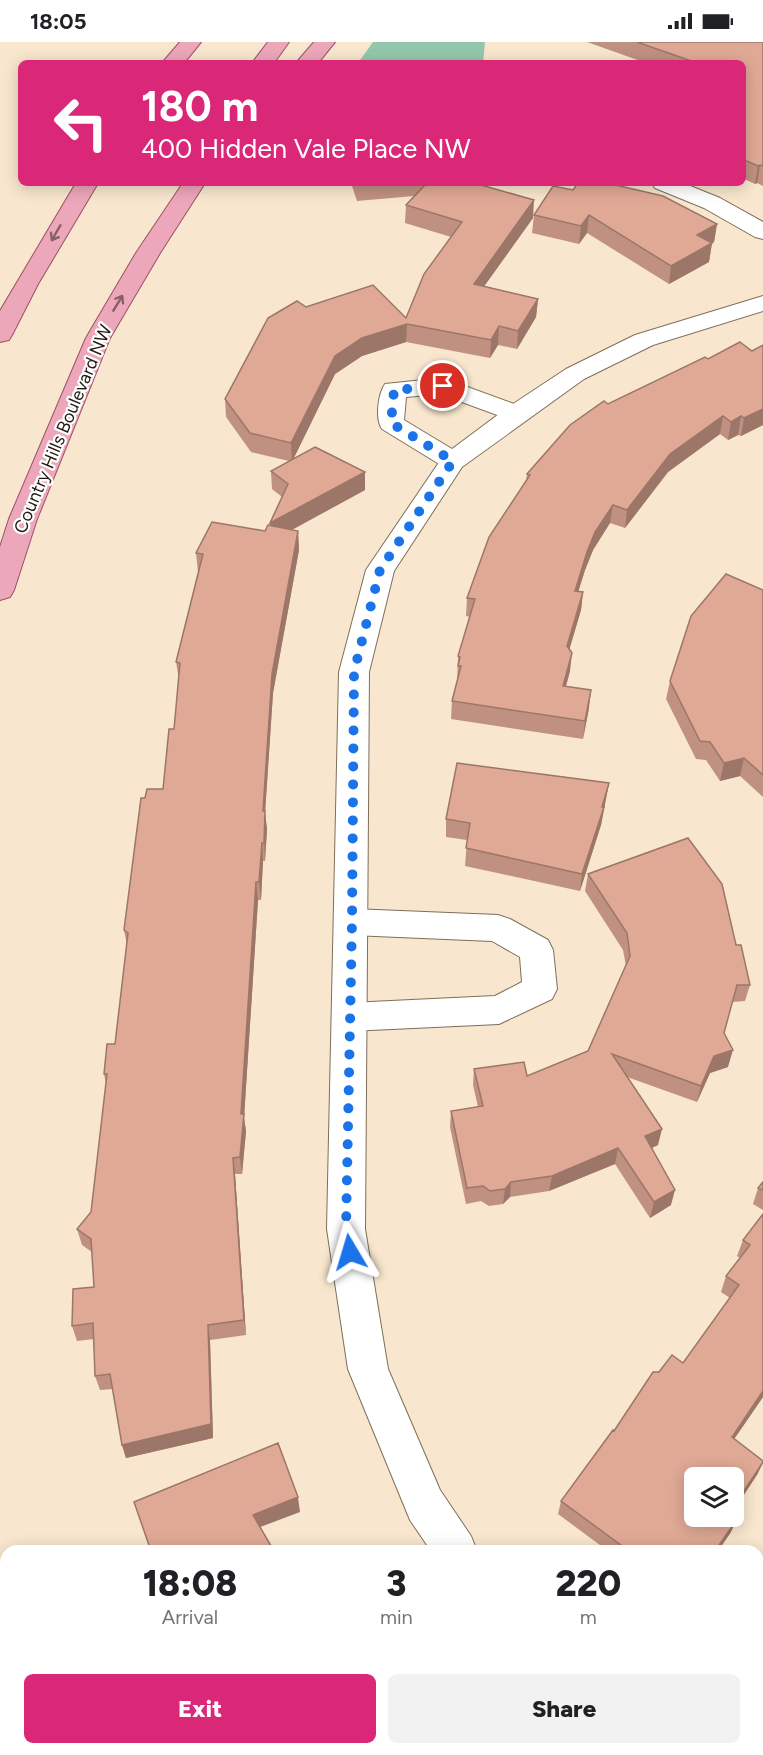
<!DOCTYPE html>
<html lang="en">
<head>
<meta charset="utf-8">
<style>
  :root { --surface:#fff; --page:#f2f2f2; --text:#202124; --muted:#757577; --accent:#db2777 }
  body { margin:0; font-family:Figtree,sans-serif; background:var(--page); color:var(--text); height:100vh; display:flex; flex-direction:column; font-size:22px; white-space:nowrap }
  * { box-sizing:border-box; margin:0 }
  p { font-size:20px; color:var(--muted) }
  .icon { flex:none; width:33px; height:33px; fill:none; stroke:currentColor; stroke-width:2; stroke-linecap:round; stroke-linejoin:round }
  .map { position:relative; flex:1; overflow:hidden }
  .panel { position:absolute; left:0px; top:1503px; width:764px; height:210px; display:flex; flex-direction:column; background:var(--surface); border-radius:18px 18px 0 0; box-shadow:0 3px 15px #0003 }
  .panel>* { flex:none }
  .hud { position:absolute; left:18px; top:18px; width:728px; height:126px; border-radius:9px; box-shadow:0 3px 15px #0003; background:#db2777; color:#fff; overflow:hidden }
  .fabs { position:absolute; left:684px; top:1425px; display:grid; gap:12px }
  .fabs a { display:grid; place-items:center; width:60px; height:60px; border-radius:9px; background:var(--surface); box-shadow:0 3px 15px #0003; font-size:30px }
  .pin { position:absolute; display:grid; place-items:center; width:51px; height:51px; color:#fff; margin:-26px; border:3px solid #fff; border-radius:50%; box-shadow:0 2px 6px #0007 }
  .me { position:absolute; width:66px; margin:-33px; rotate:353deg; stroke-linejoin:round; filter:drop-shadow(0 0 4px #0008) }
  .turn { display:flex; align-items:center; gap:21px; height:126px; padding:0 24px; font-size:27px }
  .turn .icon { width:78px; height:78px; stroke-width:2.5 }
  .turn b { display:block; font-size:42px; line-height:51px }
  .eta { display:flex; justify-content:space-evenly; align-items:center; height:102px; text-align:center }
  .eta b { font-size:36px; font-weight:800; line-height:42px }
  .primary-button { display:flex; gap:12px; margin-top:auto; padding:12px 24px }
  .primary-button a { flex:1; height:69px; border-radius:9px; background:var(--accent); color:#fff; font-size:24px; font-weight:800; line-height:69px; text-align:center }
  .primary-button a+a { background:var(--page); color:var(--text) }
  .status { display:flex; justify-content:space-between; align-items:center; height:42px; padding:0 30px; background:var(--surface); direction:ltr }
  .status svg { height:16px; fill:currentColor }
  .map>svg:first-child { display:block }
  .green { fill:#93c7ac }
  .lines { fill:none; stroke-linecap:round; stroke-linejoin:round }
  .minor-casing { stroke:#7e6f59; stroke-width:2 }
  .tertiary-casing { stroke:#7e6f59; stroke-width:2 }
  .primary-casing { stroke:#9c5062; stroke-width:2 }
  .minor { fill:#fff; fill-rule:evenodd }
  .tertiary { fill:#fff; fill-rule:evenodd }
  .primary { fill:#eca7bb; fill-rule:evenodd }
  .wall { fill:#c09180 }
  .shaded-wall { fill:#9c7668 }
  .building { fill:#dfa995; stroke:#9c7668; stroke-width:1.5 }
  .oneway { stroke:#866166 }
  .route { stroke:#1a73e8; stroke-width:10; stroke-dasharray:0 18 }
  .labels { text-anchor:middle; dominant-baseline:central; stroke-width:4.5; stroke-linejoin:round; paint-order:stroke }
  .far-street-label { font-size:18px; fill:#211b12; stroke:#fff }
</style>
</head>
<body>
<div class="status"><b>18:05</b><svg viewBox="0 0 49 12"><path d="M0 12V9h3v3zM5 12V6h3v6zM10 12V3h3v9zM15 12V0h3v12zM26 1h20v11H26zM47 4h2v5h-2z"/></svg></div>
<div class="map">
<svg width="763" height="1713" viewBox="0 0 763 1713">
  <rect width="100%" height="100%" fill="#f8e7ce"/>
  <path class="green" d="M373,0h112l-2,21h-125z"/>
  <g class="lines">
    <defs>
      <path id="minor" d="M652,141h31l37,15 43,24v17l-8,-2 -51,-29 -49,-20z
        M443,336l82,30 4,6 -4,6 -9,2 -76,-28 -34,3 -2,23 58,35 4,6 -4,6 -9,3 -9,-3 -62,-38c-7,-10 -4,-35 3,-45z
        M352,867l146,6 12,4 38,21 5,10 4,39 -5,10 -53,25 -150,7 -12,-4 -5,-10 5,-10 12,-4 146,-7 27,-14 -2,-25 -28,-16 -140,-6 -12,-4 -5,-9 5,-9z
        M763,1624v51l-5,2v-51z
        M702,1707h46l-3,6h-46z"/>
      <path id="tertiary" d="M763,254v15l-110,34 -69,34 -122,88 -68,104 -25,101 -4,557 23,140 52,121 31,46 6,15h-46l-21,-31 -62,-151 -21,-140 12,-557 27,-102 78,-115 63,-47 59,-39 69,-34z
        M605,1707h50l3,6h-50z"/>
      <path id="primary" d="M180,0h21l-17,21h-22z
        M268,0h21l-15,21h-22z
        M314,0h21l-17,21h-22z
        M76,141h22l-60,101 -26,51 -3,5 -9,2v-31z
        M183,141h22l-45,70 -50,85 -73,181 -23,71 -4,7 -10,3v-53l9,-28 77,-181 50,-85z"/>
    </defs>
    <use href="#minor" class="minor-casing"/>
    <use href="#tertiary" class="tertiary-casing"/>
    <use href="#primary" class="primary-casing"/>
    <use href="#minor" class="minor"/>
    <use href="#tertiary" class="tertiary"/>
    <use href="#primary" class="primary"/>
  </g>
  <path class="wall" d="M587,0h176v144l-6,-3 -2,1 -13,-6v-115h-96z
    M351,141h123l59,35 -49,68 54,13 -2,18 -19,32 -19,-4 -8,13 -84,-16 -44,14 -27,18 -42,85 72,13v18l-73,40 6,1 1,19 -26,143 -8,120 2,16 -2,32h-2l-2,39h-3l-14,218 2,13 -4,43h-7l11,161 -36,5 3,98 -87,20 -4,-13 -9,-56 -13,1 -5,-14 -1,-37 -17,2 -5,-15 22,-39 -2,-35 -10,-7 -5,-16 14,-17 15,-128 -2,-10 11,-30 12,-99 -3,-15 21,-132 18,-9 11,-60 5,-49 -3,-18 22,-90 -2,-19 69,-22 5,-5 12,-29 -10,-8 -1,-18 18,-10 -38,-9 -25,-35 -1,-18 81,-92 100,11 45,-81 -46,-14 1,-18 8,-9 -57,5z
    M553,144l164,38 -3,18 -2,1 -3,19 -40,22 -82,-51 -8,11 -47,-11 2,-18z
    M763,303v80l-22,11 -3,-1 -10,5 -8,-6 -52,38 -43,56 -15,-5 -17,27 -8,20 -7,21 5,1 -2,18 -12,40 1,21 -4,15 23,22 -6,31 -132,-20 1,-18 5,-20 1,-25 12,-39 -4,-1 1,-18 59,-116 1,-8 81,-70 100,-45 44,-8z
    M763,548v207l-23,-21 -20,5 -14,-21 -10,-1 -30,-60 4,-18z
    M609,741l-8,42 -21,66 -115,-25 2,-26 -21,-3v-18z
    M588,832l148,71 14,40 -5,16 -13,1 -8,31 4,34 -18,6 -13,29 -70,-25 31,68 -6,3 19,57 -21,13 -35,-54 -66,27 -39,6 -7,7 -14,2 -8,-5 -15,3 -16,-77 1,-16 27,-4 -5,-22 1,-16 53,7 61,-25 38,-85 -3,-16 -38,-59z
    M763,1140v28l-10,-6 5,-16z
    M763,1172v183l-29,42 29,24 -6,12 -63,3 37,54 -13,19h-110l-50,-37 3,-13 98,-129 24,-9 47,-65 -9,-6 5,-16 14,-18 -3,-2 6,-16z
    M342,1707h133l5,6h-137z"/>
  <path class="shaded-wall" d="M760,123l-3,18 -2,1 3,-18z
    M534,158l-1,18 -60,84 1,-18z
    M589,173l-2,18 -8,11 2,-18z
    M717,182l-3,18 -20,11 3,-18z
    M712,201l-3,19 -40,22 2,-18z
    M538,257l-2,18 -19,32 1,-18z
    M407,282l-1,18 -44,14 -27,18 -43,88 -1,-19 44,-87 27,-18z
    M499,284l-1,19 -8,13 1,-18z
    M763,367v16l-22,11 3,-18z
    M723,374l-3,18 -52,38 -43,56 2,-18 43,-56z
    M741,374l-3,19 -10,5 3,-18z
    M365,430v18l-94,51 -1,-18z
    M613,463l-3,18 -17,27 -8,20 -12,39 2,-18 12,-39 8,-20z
    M298,489l1,19 -26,143 -8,120 2,16 -2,32 -2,-50 9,-137z
    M583,550l-2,18 -16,54 2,-18z
    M572,611l-2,18 -9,33 2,-18z
    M591,648l-2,18 -6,31 2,-18z
    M744,716l-4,18 -20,5 4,-18z
    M609,741l-8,42 -21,66 2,-17z
    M262,801l1,18 -2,39 -2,-18z
    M256,840l2,18 -14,218 2,13 -4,43 -2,-17 1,-43z
    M733,1008l-5,17 -18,6 -13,29 4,-16 13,-30z
    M662,1087l-4,16 -16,7 3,-16z
    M618,1106l-3,16 -66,27 3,-15z
    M233,1116l2,16 11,161 -2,-15z
    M511,1140l-1,15 -7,7 2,-15z
    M675,1148l-4,15 -21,13 4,-16z
    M208,1283l2,15 3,98 -87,20 -4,-13z
    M763,1349v6l-37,54 6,-14z
    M763,1420l-6,13 -23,35v-4z
    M298,1455l2,15 -45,17 -2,-14z
    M737,1477l-6,13 -13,19h-3z"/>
  <path class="building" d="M637,0h126v124l-3,-1 -2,1 -16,-7v-96h-45z
    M427,141h47l60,17 -60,84 64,15 -20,32 -19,-5 -8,14 -84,-16 -45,14 -27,18 -44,87 -41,-10 -25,-34 43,-81 29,-17 9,6 67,-22 33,33 18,-44 38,-52 -56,-17z
    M578,141h29l56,13 54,28 -20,11 15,8 -41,23 -82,-51 -8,11 -47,-11 19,-29 20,4z
    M740,300l12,9 11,-6v64l-19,9 -3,-2 -10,6 -8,-6 -53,38 -43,56 -14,-5 -18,27 -8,20 -12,39 8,1 -16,54 5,7 -9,33 28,4 -6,31 -133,-20 9,-35h-3l2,-9 -2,-1 17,-57 -8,-1 22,-61 41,-62 -3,-1 43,-49 34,-24 4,3 97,-47 3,2z
    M315,405l50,25 -95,51 18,-39 -17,-13z
    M212,480l53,9 3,-6 30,6 -26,143 -9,137h2l-1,32h-2l-3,39h-3l-15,232h3l-4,43 -7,1 11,162 -36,5 3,99 -89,21 -12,-71 -15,2 -2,-53 -21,3 1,-37 21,-2 -3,-48 -14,-10 14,-17 16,-138h-3l3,-30h8l13,-111 -4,-3 17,-132h4l2,-9h16l6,-60h5l6,-66 -4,-1 27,-108 -7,-1z
    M726,532l37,16v185l-19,-17 -20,5 -14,-21 -10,-1 -30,-60 21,-65z
    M457,721l152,20 -7,24h2l-22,67 -116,-26 4,-25 -24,-4z
    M688,796l34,46 14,61h5l9,40h-13l-13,48 9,17 -19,6 -13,30 -89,-32 50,75 -17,7 30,54 -21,12 -36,-54 -66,28 -41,6 -6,7 -15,2 -7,-5 -16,2 -16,-77 32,-5 -9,-37 50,-7 3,14 61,-25 42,-95 -3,-23 -39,-59z
    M763,1140v8l-5,-2z
    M763,1172v177l-31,46 31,24v1l-29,44v-28h-40v38h40l3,3 -22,32h-22l-2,-1 -1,1h-61l-68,-50 52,-71 1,1 39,-59h6l13,-17 11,8 56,-78 -13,-9 24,-31 -7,-5z
    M278,1401l20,54 -45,18 21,36h-123l-17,-49z
    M344,1707h131l5,6h-132z"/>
  <defs><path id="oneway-shaft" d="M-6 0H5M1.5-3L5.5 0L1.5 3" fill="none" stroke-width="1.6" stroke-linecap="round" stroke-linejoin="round" transform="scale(1.5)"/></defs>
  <g class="oneway">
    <use href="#oneway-shaft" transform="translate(56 191) rotate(120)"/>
    <use href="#oneway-shaft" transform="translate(118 261) rotate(-59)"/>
  </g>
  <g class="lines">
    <path class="route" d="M350,1210l-4,-23 6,-307 2,-250 26,-102 73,-109 -62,-38 3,-33 49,-4"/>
  </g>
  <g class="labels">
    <g class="far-street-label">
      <text transform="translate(63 387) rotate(-67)">Country Hills Boulevard NW</text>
    </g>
  </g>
</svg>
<div class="fabs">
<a><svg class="icon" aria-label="layers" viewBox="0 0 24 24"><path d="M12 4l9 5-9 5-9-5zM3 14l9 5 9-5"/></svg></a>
</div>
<div class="pin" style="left:443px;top:344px;background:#d93025"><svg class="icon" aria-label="arrive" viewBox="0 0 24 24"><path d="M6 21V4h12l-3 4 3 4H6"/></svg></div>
<svg class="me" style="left:350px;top:1210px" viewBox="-20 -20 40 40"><path d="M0-17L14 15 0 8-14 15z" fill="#1a73e8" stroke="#fff" stroke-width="4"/></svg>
<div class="hud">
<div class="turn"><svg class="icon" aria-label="left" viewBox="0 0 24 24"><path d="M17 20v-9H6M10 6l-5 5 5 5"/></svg><div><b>180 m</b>400 Hidden Vale Place NW</div></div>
</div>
<section class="panel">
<div class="eta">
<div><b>18:08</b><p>Arrival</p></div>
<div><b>3</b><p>min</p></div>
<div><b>220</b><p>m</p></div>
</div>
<div class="primary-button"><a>Exit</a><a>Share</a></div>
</section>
</div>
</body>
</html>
